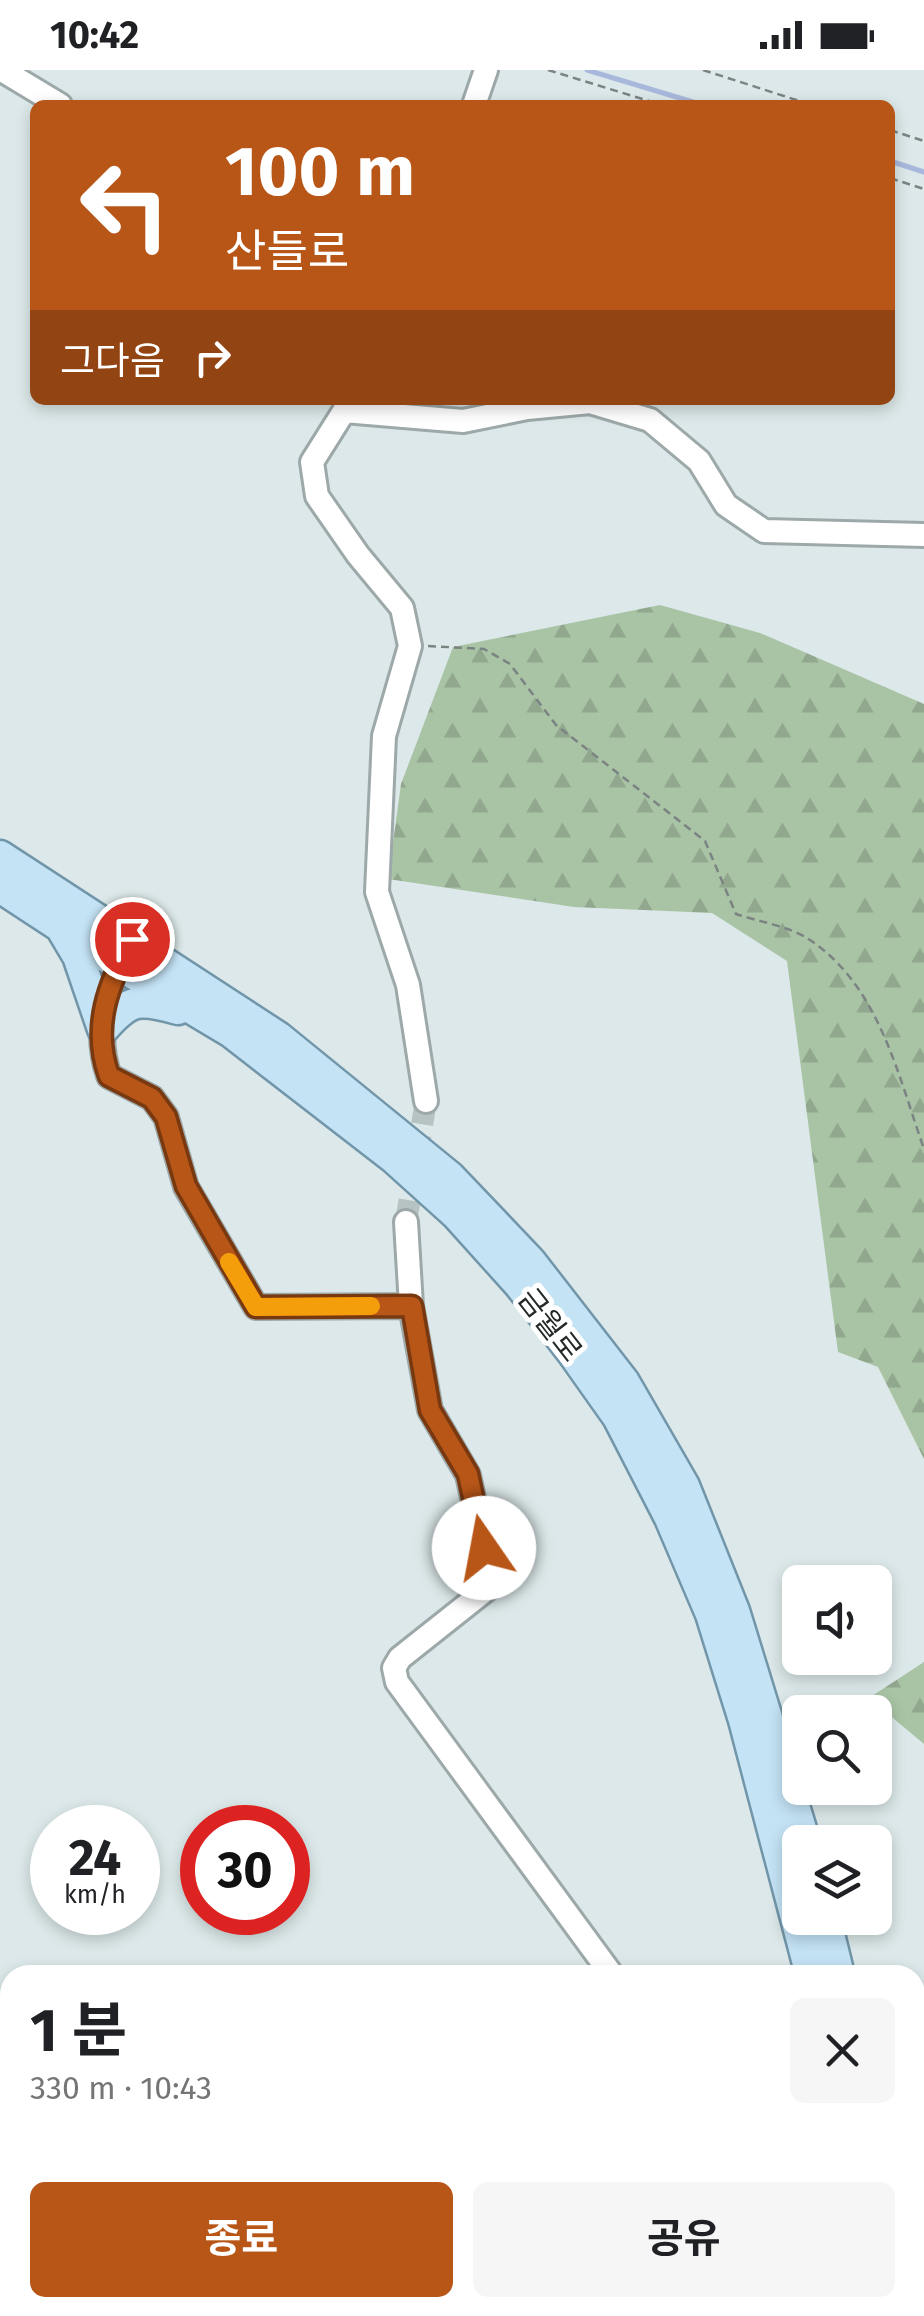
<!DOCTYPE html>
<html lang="ko">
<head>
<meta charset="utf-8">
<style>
  :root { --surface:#fff; --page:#f6f6f6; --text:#202124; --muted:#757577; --accent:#b85618 }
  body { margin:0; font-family:"Fira Sans","Noto Sans KR",sans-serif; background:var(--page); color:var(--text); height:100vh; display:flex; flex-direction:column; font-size:38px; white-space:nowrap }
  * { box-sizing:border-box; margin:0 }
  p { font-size:32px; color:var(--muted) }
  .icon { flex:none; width:55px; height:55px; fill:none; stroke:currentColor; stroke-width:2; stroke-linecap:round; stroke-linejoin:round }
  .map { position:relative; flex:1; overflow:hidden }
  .details { position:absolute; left:0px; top:1895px; width:925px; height:352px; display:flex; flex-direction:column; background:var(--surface); border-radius:30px 30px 0 0; box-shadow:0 5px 15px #0003 }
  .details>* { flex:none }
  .hud { position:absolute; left:30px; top:30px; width:865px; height:305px; border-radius:15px; box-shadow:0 5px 15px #0003; background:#b85618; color:#fff; overflow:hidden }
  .buttons { position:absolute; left:782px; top:1495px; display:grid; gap:20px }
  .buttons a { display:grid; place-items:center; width:110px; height:110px; border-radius:15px; background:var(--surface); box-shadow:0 5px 15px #0003; font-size:50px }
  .speed { position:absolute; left:30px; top:1735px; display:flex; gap:20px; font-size:50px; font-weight:700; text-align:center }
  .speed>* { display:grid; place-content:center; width:130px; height:130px; border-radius:50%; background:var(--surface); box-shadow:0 5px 15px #0003; line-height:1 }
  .speed small { font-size:25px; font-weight:400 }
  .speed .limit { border:15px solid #d22; background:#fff; color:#111 }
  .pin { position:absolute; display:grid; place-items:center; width:85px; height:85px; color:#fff; margin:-42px; border:5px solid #fff; border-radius:50%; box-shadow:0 2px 10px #0007 }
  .me { position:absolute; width:110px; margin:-55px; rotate:348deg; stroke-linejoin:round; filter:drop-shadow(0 0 8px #0008) }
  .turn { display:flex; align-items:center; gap:35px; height:210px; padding:0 30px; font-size:45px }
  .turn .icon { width:130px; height:130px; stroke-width:2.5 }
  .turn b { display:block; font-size:70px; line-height:85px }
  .then { display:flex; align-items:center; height:95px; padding:0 30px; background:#0003; gap:20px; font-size:38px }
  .round { display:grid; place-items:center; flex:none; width:105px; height:105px; border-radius:15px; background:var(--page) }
  .headline { display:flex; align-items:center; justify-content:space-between; height:170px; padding:0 30px }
  h1 { font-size:60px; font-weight:700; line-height:75px }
  .cta { display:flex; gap:20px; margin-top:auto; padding:20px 30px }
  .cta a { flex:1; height:115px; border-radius:15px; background:var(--accent); color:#fff; font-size:40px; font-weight:700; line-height:115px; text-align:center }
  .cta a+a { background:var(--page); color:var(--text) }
  .status { display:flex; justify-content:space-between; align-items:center; height:70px; padding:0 50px; background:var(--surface); direction:ltr }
  .status svg { height:28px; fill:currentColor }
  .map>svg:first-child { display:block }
  .forest { fill:url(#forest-firs) }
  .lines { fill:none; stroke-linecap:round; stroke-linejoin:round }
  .stream { stroke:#a8b8dc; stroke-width:5 }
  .minor-tunnel { stroke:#b7c2c2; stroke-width:22; stroke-dasharray:22 11; stroke-linecap:butt }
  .minor-casing { stroke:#9da8a9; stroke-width:28 }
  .major-casing { stroke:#7296a9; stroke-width:35 }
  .highway-casing { stroke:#7296a9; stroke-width:40 }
  .path { stroke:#7b8383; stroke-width:2.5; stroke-dasharray:8 5; stroke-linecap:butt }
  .minor { stroke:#fff; stroke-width:22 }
  .major { stroke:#c4e3f5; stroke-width:30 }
  .highway { stroke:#9dd1ef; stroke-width:35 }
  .route-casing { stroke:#783810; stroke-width:25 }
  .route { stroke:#b85618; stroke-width:18 }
  .slow { stroke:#f59e0b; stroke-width:18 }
  .labels { text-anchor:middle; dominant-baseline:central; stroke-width:10; stroke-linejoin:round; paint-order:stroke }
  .street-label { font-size:30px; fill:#232828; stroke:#fff }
</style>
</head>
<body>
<div class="status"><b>10:42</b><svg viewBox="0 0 49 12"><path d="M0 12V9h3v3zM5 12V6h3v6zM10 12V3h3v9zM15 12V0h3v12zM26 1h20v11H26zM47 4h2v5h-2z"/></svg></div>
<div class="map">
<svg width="924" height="2246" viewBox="0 0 924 2246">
  <defs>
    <pattern id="forest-firs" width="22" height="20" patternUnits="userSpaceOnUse" patternTransform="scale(2.5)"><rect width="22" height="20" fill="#a9c4a5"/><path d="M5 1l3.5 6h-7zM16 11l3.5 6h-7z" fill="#91a88e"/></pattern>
  </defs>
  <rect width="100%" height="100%" fill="#dce8e9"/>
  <path class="forest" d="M660,535l100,28 164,71v755l-46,-92 -40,-15 -51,-391 -75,-48 -138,-6 -186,-28 13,-95 52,-137z
    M924,1592v82l-55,-46z"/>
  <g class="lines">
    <path class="stream" d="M587,0l116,35
      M890,91l34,11"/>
    <path class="minor-tunnel" d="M406,1152l20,-121"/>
    <defs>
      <path id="minor" d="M2,0l58,35
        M474,35l12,-35
        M351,330l-39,62 5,34 41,59 44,53 8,38 -26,90 -7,156 31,93 18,116
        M344,341l119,10 64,-13 63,-6 60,18 49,41 27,44 38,26 160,4
        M126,881c-21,39 -32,82 -17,125l43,22 14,19 20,70 70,120 155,-1
        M406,1152l5,84 19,104 38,65 24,110 -92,73 -6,10 3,14 215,293
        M915,2042l9,-4
        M597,2246l4,-8"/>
      <path id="major" d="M0,786l278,181 172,140 80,84 94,121 60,104 50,125 71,231
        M0,817l119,78 112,67 164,127 61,55 63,70 53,68 46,65 52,101 41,96 33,106 67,255
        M62,859l16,27 25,73
        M103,959c27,-31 36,-31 75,-20
        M825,1848l14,57
        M915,2006l9,3
        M915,2135l4,-50 5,-10
        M915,2164l9,23
        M912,2238l3,8"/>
      <path id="highway" d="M0,2222l10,11
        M636,2246l3,-8
        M671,2246l6,-8"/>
    </defs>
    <use href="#minor" class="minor-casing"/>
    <use href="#major" class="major-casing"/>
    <use href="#highway" class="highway-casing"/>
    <path class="path" d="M548,0l114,35
      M703,0l109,35
      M890,60l34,11
      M890,108l34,11
      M428,576l56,3 26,15 46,61 149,116 31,73c23,8 54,12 74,26 69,46 88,135 114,209"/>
    <use href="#minor" class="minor"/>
    <use href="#major" class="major"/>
    <use href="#highway" class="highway"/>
  </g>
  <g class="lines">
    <defs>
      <path id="route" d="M132,869c-23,44 -41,87 -23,137l43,22 14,19 20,69 70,121 156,-1 18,104 38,64 16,74"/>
    </defs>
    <use href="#route" class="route-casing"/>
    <use href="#route" class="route"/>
    <path class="slow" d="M229,1192l27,45 115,-1"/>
  </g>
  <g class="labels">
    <g class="street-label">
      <text transform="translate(550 1255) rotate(52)">금월로</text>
    </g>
  </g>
</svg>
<div class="buttons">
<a><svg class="icon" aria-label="sound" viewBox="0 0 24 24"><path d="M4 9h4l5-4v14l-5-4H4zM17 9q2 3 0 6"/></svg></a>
<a><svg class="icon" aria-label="search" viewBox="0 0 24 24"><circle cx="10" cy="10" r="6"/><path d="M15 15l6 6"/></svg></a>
<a><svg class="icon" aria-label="layers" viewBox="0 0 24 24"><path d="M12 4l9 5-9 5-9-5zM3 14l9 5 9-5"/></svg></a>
</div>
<div class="speed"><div>24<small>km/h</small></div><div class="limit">30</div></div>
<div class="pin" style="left:132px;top:869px;background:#d93025"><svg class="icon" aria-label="arrive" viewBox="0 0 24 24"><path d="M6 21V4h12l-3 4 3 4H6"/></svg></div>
<svg class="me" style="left:484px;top:1478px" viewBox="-20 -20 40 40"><circle r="19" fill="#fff"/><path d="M0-13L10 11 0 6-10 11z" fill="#b85618"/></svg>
<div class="hud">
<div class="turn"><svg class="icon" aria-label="left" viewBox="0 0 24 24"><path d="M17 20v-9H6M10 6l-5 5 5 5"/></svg><div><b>100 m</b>산들로</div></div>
<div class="then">그다음<svg class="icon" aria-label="right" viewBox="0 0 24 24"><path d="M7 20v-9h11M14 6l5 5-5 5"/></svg></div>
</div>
<section class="details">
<div class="headline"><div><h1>1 분</h1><p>330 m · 10:43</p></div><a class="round"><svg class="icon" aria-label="close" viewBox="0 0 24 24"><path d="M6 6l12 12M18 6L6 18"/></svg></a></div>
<div class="cta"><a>종료</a><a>공유</a></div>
</section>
</div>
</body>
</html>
